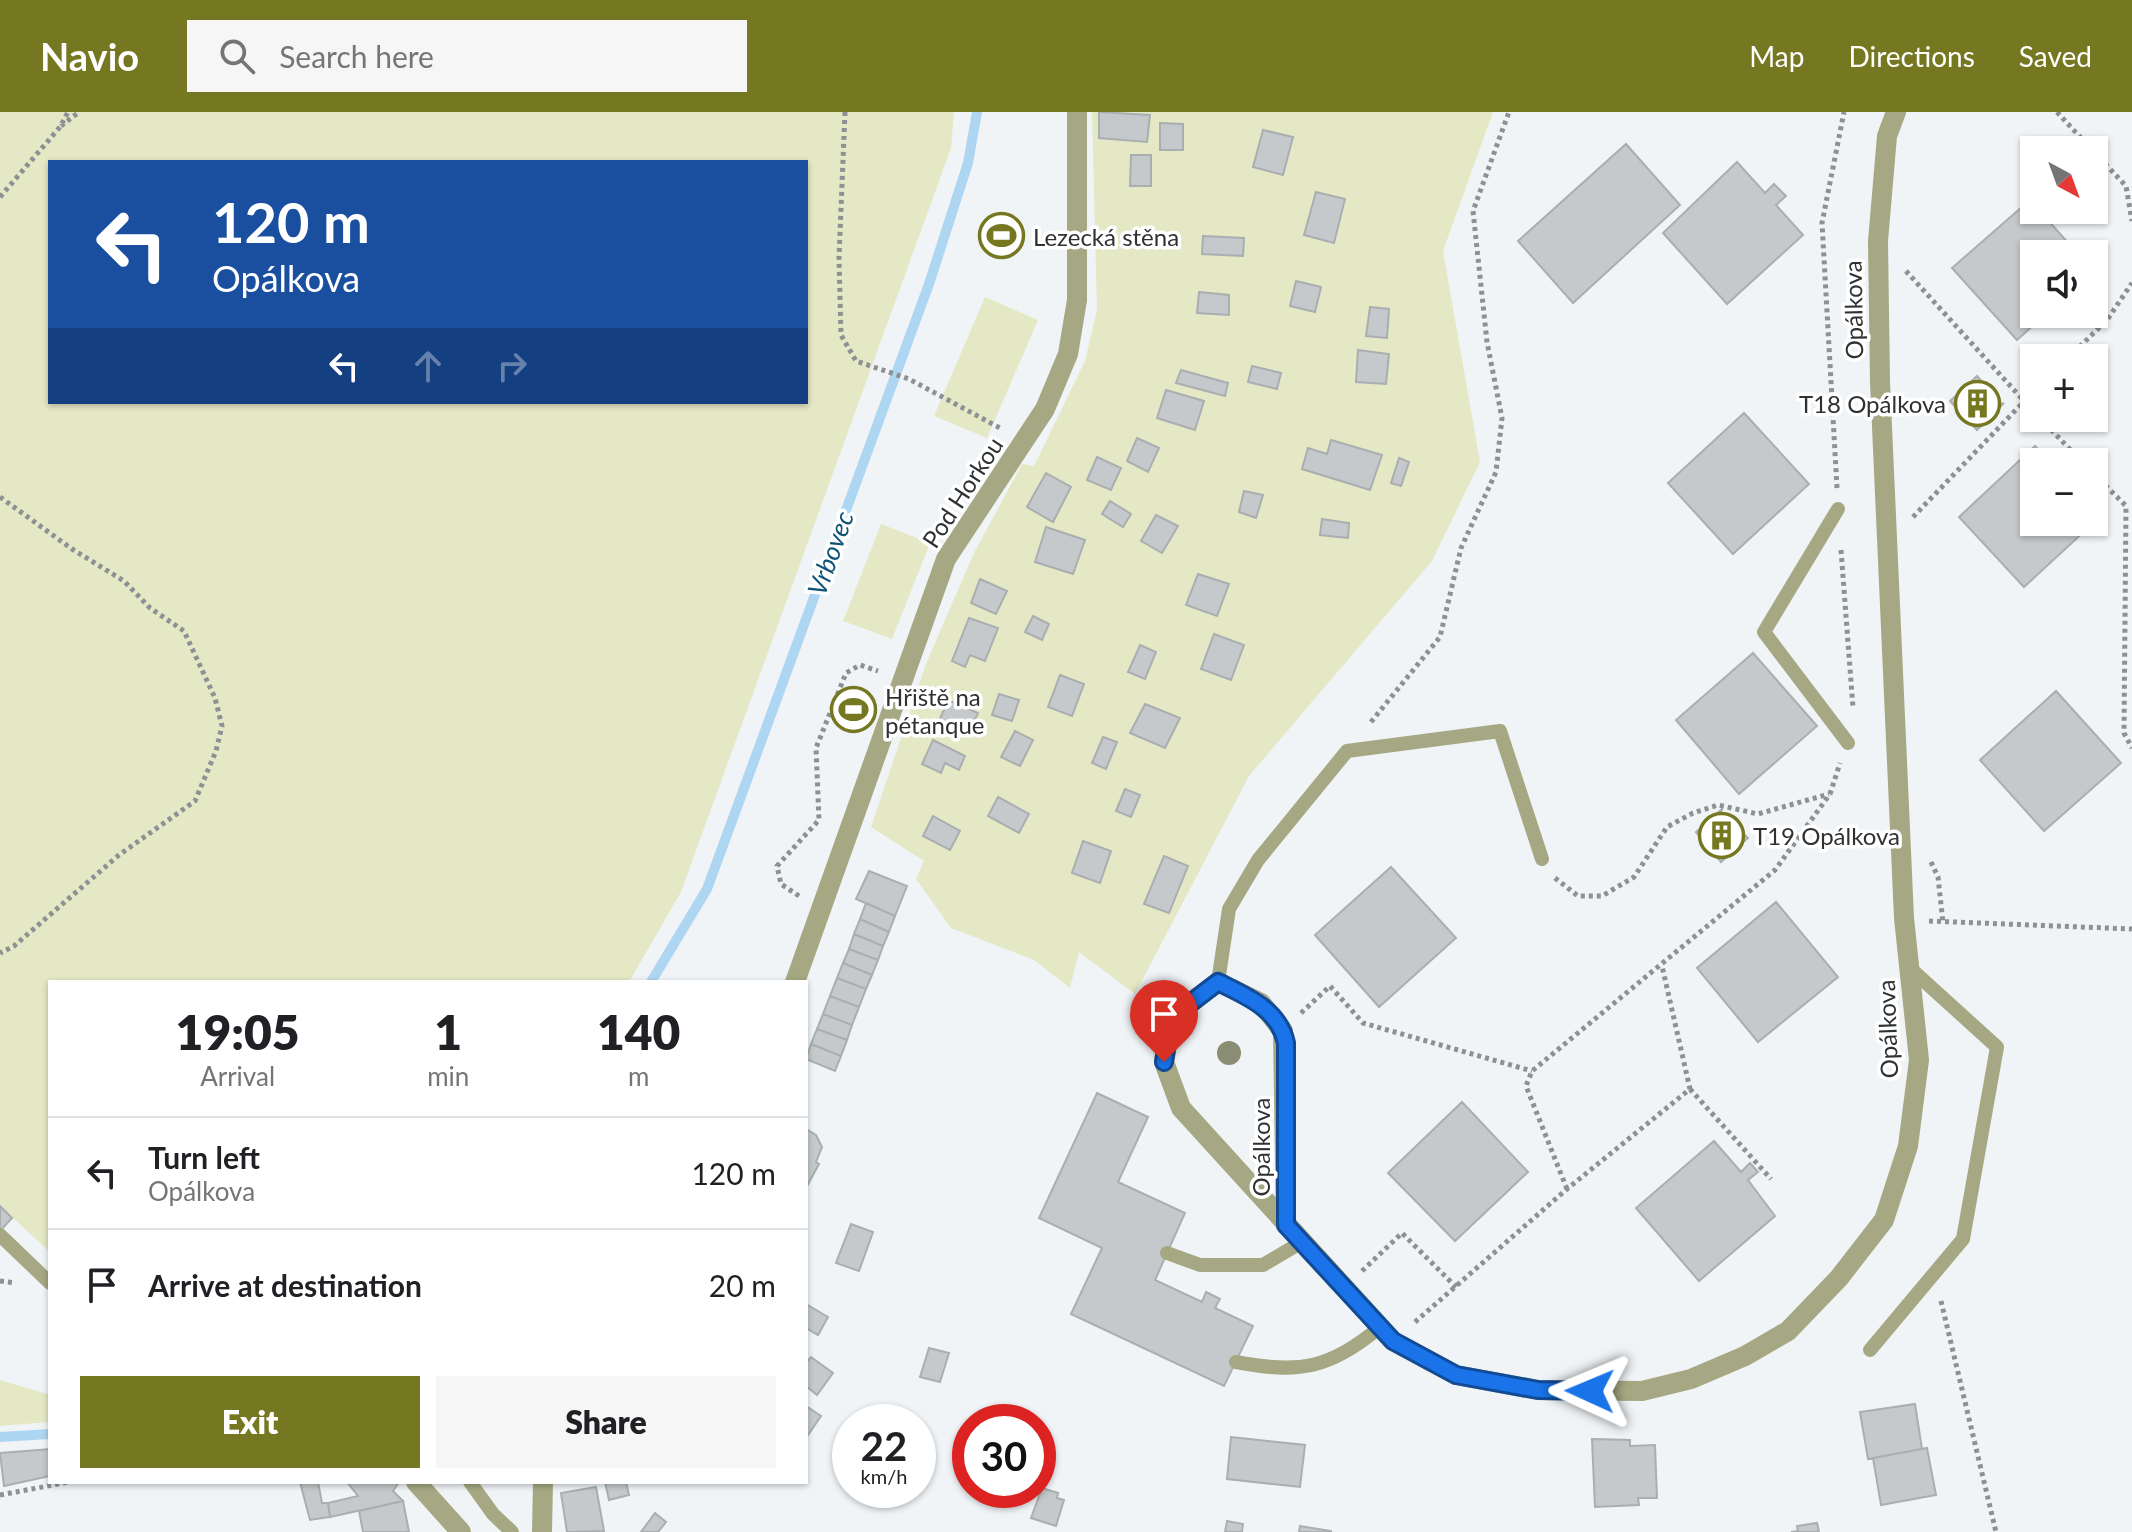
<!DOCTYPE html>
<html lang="en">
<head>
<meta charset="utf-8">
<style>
  :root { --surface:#fff; --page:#f6f6f6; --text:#202124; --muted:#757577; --line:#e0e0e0; --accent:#757820 }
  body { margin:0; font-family:Lato,sans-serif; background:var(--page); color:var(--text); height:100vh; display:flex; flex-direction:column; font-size:30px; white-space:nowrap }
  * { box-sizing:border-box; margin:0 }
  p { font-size:26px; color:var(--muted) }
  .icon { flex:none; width:44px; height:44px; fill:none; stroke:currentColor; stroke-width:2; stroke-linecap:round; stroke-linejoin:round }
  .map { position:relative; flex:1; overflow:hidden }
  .side { position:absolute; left:48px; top:868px; width:760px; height:504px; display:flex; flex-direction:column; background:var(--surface); border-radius:0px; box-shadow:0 2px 6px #0004 }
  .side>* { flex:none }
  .guide { position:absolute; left:48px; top:48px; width:760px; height:244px; border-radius:0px; box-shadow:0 2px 6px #0004; background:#1a4fa0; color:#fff; overflow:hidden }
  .needle { width:52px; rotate:139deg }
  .tools { position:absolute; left:2020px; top:24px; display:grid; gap:16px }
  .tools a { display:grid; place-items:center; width:88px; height:88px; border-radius:0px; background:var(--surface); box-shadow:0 2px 6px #0004; font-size:40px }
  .speed { position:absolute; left:832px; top:1292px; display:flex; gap:16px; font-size:40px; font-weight:700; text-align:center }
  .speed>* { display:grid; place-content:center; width:104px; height:104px; border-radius:50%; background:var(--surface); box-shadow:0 2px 6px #0004; line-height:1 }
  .speed small { font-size:20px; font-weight:400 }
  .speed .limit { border:12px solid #d22; background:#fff; color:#111 }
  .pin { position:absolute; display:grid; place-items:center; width:68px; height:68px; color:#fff; margin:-82px -34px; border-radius:50% 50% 50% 0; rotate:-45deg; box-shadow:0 0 8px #0007 }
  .pin .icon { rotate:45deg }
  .me { position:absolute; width:88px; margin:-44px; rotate:271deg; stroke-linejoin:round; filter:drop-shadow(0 0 6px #0008) }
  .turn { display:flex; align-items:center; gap:28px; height:168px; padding:0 32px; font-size:36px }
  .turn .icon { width:104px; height:104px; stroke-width:2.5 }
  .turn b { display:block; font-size:56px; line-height:68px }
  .lanes { display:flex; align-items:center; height:76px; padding:0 32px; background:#0003; justify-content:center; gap:40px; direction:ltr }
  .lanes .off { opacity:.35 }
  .eta { display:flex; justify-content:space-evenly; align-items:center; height:136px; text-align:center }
  .eta b { font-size:48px; font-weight:800; line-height:56px }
  .cta { display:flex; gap:16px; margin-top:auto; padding:16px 32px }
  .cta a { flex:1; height:92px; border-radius:0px; background:var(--accent); color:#fff; font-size:32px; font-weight:800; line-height:92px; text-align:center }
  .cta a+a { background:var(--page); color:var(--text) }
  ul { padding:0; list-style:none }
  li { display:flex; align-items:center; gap:24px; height:112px; padding:0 32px; border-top:2px solid var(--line) }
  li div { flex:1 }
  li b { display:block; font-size:30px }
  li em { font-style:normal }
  header { display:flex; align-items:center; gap:48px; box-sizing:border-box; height:112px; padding:0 40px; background:var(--accent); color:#fff }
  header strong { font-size:38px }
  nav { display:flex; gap:44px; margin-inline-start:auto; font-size:28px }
  .search { width:560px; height:72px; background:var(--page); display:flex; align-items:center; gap:20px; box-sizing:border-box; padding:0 28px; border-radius:0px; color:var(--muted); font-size:30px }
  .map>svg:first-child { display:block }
  .green { fill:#e4e8c5; fill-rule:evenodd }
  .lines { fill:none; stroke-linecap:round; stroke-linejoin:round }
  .stream { stroke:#aed6f2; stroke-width:10 }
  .building { fill:#c5c9cb; stroke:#aaaeb0; stroke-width:2 }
  .path { stroke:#8e9193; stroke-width:5; stroke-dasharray:4 4; stroke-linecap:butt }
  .service { stroke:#a5a882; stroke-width:14 }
  .minor { stroke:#a5a882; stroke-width:20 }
  .tree { fill:#8a8d71 }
  .route-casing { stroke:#114b97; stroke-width:20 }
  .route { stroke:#1a73e8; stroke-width:14 }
  .labels { text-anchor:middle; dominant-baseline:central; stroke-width:7; stroke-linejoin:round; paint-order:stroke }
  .poi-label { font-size:24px; fill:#2f3132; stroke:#fff; text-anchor:start }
  .street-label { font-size:24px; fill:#2f3132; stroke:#fff }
  .water-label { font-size:26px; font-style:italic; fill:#0f5478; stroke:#fff }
</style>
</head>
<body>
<header>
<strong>Navio</strong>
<div class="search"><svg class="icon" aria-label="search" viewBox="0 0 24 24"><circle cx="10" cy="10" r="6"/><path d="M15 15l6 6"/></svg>Search here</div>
<nav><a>Map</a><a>Directions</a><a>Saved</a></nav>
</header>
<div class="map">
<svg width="2132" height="1420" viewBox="0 0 2132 1420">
  <rect width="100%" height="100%" fill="#f0f4f7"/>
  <path class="green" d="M0,0h954l-3,36 -270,744 -52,90h-579v270l-50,-46zM50,50h756v240h-756z
    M1092,0h401l-50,139 37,211 -48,99 -183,215 -114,218 -56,-42 -9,36 -36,-28 -83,-32 -35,-49 8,-18 -53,-34 55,-163 48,-111 48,-89 12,2 51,-105 12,-51z
    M985,185l53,23 -51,118 -53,-22z
    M881,412l49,19 -38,96 -49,-18z
    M0,1268l50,15v27l-50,4z"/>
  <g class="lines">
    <path class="stream" d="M651,870l56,-93 222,-605 39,-121 9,-51
      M0,1325l50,-3"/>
  </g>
  <path class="building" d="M1099,0l51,3 -3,27 -48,-4z
    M1160,11l23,1v26h-23z
    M1263,18l30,7 -10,38 -30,-8z
    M1626,32l54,61 -107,98 -55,-62z
    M1131,43h20v31h-21z
    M1737,50l28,31 9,-9 12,12 -10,9 27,30 -76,69 -64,-71z
    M1316,80l29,7 -11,44 -30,-8z
    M2030,88l4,10h5l39,44h-44v60h12l-29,26 -65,-72z
    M1203,124l41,2 -1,18 -41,-2z
    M1296,169l25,6 -6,25 -25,-6z
    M1199,180l30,3v20l-32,-2z
    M1370,195l19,2 -2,29 -21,-2z
    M1358,238l31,4 -3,30 -30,-2z
    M1252,254l29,7 -4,16 -29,-7z
    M1181,258l47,13 -3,13 -49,-13z
    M1977,264l24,28 3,-1 -27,27 -27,-29z
    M1166,278l38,11 -9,29 -38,-12z
    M1744,301l65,71 -76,70 -65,-71z
    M1137,326l22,10 -11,24 -21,-11z
    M1331,328l51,15 -12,35 -68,-21 6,-21 19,6z
    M2035,334l15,16h-16v60h60v-11l6,6 -76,70 -65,-70z
    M1097,345l24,11 -10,22 -24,-10z
    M1399,346l10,4 -8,24 -10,-3z
    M1046,361l25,14 -18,35 -26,-15z
    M1244,379l19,4 -7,23 -17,-6z
    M1110,389l21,13 -8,13 -21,-13z
    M1156,403l22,11 -16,27 -21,-12z
    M1322,407l27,4 -1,15 -28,-3z
    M1046,415l39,13 -12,34 -38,-12z
    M1198,462l31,10 -12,32 -31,-11z
    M980,467l27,12 -11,23 -25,-11z
    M1033,504l16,8 -7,16 -17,-8z
    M969,506l29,10 -13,33 -15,-6 -5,12 -13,-6z
    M1214,522l30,11 -13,35 -30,-11z
    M1140,533l16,7 -11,27 -17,-7z
    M1753,541l64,73 -78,68 -63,-74z
    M1060,563l24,9 -12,32 -24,-9z
    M2056,579l65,72 -77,68 -64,-71z
    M999,582l20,6 -7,21 -20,-6z
    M948,588l30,13 -9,20 -30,-12z
    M1145,592l35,14 -15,30 -35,-15z
    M1015,619l18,9 -13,26 -19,-9z
    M1103,625l14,5 -11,27 -14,-6z
    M933,628l32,16 -6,14 -14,-7 -4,10 -19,-9z
    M1125,677l15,6 -9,22 -15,-6z
    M998,685l31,17 -10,19 -31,-17z
    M1722,697l-1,4 27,25 -27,24 -25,-30z
    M933,704l27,15 -10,19 -27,-14z
    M1083,729l28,10 -11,32 -28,-10z
    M1164,744l24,10 -19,47 -25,-9z
    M1391,755l65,71 -77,69 -64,-72z
    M869,759l38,15 -12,30 -39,-17z
    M1776,790l62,75 -80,65 -61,-74z
    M866,791l29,13 -6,16 -29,-13z
    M860,807l29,13 -6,14 -29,-12z
    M854,822l29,12 -5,14 -29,-11z
    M849,837l29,11 -6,15 -29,-12z
    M843,851l29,12 -6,14 -29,-11z
    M837,866l29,11 -7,18 -29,-11z
    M830,884l29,11 -7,18 -29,-11z
    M823,902l29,11 -5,15 -30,-11z
    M817,917l30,11 -6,16 -30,-12z
    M811,932l30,12 -6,15 -29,-12z
    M1097,981l51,24 -30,65 67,31 -30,67 47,22 4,-10 14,7 -5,9 38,18 -29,60 -153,-72 31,-66 -63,-30z
    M1462,990l66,70 -73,69 -67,-68z
    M806,1017l10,6 6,12 -6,15 3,2 -13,24z
    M1714,1029l27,31 9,-9 8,9 -10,8 27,36 -76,65 -63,-73z
    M0,1094l12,12 -12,13z
    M851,1112l22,8 -14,39 -23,-8z
    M806,1192l22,13 -10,18 -12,-7z
    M929,1236l20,5 -9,29 -20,-5z
    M811,1245l22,16 -16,22 -11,-9v-23z
    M1915,1292l7,45 -54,10 -8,-47z
    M806,1294l15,10 -15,22z
    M1231,1325l74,8 -5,42 -73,-8z
    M1592,1327l38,1v6l25,-1 2,53h-19l1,7 -44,2z
    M1927,1336l9,47 -55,10 -8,-47z
    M50,1337v27l-46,10 -4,-33z
    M300,1370h18l4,21h6l2,14 -20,3z
    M347,1370h52l-6,9 10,10 -73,16 -2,-14 30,-7z
    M605,1370h21l3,13 -20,5z
    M596,1375l8,44 -37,1 -6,-39z
    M1042,1376l16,5 -1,5 7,2 -8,26 -25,-8z
    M403,1389l6,31h-46l-4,-21z
    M655,1401l11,9 -8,10h-17z
    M1227,1409l16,3 -1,8h-17z
    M1817,1411l2,9h-28l7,-1 -1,-5z
    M1300,1414l31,5v1h-32z"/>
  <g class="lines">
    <path class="path" d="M845,0l-6,145 2,78 15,26 53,18 91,49
      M2057,0l35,38
      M61,14l18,-14
      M2094,40l32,34 6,35
      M0,85l60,-70 8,-15
      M1906,159l128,141
      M2068,246l39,-38 25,-37
      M2040,306l42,44
      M2094,362l32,32 -2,227 8,15
      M1837,376l-15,-265 22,-111
      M0,385l72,52 52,32 26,27 34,23 31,67 7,28 -6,25 -21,50 -76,54 -105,91 -14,7
      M1913,405l121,-126
      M1841,438l12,158
      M1371,610l69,-85 21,-89 35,-76 6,-54 -15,-76 -14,-131 36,-99
      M1931,750l7,15 5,46
      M1555,766l23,18h24l32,-19 33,-50 26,-14 25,-8 40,9 71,-20
      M799,784l-18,-12 -4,-18 42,-46 -3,-72 30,-75 14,-8 18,6
      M1929,809l203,8
      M1301,901l29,-27 33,37 169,48
      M1690,977l81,90
      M1567,1077l-41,-103 6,-15 243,-201 55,-76 10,-31
      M1362,1159l40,-38 54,54
      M0,1169l15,2
      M1941,1189l55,231
      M1415,1210l152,-133 123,-100 -28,-123
      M0,1383l69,-13"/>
    <path class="service" d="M1838,397l-74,123 84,111
      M1218,870l11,-73 29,-49 89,-109 153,-20 42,128
      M0,1123l50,48
      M1167,1141l33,12h63l39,-23
      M1870,1238l93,-111 34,-192 -85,-77
      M1236,1250c63,12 94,7 144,-35
      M470,1370l23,32 19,18"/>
    <path class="minor" d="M795,870l151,-423 99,-150 23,-55 9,-54v-188
      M1286,1113l-3,-194 -22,-28 -43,-21 -47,36 -7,44 17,46 212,233 63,34 82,15 104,1 49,-12 54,-23 43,-25 51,-53 45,-58 24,-74 11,-86 -15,-142 -24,-536 -2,-141 9,-105 9,-24
      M416,1370l45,50
      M542,1420l1,-50"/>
  </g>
  <circle class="tree" cx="1229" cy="941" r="12"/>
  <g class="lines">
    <defs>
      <path id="route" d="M1164,950l7,-44 47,-36c28,14 61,27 68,61v182l107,116 63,34 82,15 52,1"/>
    </defs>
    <use href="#route" class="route-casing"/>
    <use href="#route" class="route"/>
  </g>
  <defs>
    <symbol id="stadium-ring" viewBox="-11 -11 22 22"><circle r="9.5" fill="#fff" stroke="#757820" stroke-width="1.5"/><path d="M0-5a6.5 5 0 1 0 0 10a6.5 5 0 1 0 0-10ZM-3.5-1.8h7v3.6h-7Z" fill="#757820"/></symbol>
    <symbol id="building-ring" viewBox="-11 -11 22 22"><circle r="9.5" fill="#fff" stroke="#757820" stroke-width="1.5"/><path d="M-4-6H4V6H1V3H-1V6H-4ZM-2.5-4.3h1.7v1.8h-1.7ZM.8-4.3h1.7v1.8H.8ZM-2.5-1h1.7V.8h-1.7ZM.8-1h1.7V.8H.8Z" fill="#757820"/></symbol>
  </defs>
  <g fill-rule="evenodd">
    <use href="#stadium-ring" x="976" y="98" width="51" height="51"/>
    <use href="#building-ring" x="1952" y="266" width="51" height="51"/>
    <use href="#stadium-ring" x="828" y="572" width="51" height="51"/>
    <use href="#building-ring" x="1696" y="698" width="51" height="51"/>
  </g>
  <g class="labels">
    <g class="poi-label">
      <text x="1033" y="124">Lezecká stěna</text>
      <text x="1946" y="291" text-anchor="end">T18 Opálkova</text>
      <text x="885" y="584">Hřiště na<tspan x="885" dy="28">pétanque</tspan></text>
      <text x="1753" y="723">T19 Opálkova</text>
    </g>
    <g class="street-label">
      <text transform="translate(1853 198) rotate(-91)">Opálkova</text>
      <text transform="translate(962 380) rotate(-57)">Pod Horkou</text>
      <text transform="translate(1887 917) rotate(-92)">Opálkova</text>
      <text transform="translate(1260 1035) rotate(-90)">Opálkova</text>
    </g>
    <g class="water-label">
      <text transform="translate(830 441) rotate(-70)">Vrbovec</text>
    </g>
  </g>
</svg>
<div class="tools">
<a><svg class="needle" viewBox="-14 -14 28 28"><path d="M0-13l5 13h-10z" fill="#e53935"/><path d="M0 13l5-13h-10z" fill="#757577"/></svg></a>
<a><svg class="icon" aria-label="sound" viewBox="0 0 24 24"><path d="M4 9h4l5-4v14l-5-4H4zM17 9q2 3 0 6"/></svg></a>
<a>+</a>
<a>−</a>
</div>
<div class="speed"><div>22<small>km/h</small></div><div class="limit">30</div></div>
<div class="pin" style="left:1164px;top:950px;background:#d93025"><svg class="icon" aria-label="arrive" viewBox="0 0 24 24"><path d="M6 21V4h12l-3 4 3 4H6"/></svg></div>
<svg class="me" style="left:1590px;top:1279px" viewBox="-20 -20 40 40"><path d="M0-17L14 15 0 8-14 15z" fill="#1a73e8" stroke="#fff" stroke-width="4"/></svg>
<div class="guide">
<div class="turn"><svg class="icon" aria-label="left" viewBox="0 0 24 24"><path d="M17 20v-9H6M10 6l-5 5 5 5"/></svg><div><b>120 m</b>Opálkova</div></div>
<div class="lanes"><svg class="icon" aria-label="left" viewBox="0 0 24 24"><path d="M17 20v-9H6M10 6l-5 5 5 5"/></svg><svg class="icon off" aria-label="ahead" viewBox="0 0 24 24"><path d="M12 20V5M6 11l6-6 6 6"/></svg><svg class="icon off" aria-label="right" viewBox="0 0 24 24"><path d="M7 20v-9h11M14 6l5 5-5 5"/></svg></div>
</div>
<section class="side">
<div class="eta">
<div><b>19:05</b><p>Arrival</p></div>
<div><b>1</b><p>min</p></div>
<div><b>140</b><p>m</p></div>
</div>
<ul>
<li><svg class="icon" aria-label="left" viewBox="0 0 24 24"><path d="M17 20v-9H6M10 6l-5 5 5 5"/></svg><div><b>Turn left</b><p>Opálkova</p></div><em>120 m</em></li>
<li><svg class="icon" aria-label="arrive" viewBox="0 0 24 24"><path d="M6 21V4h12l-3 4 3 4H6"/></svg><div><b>Arrive at destination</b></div><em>20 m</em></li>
</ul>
<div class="cta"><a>Exit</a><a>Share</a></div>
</section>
</div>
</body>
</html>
